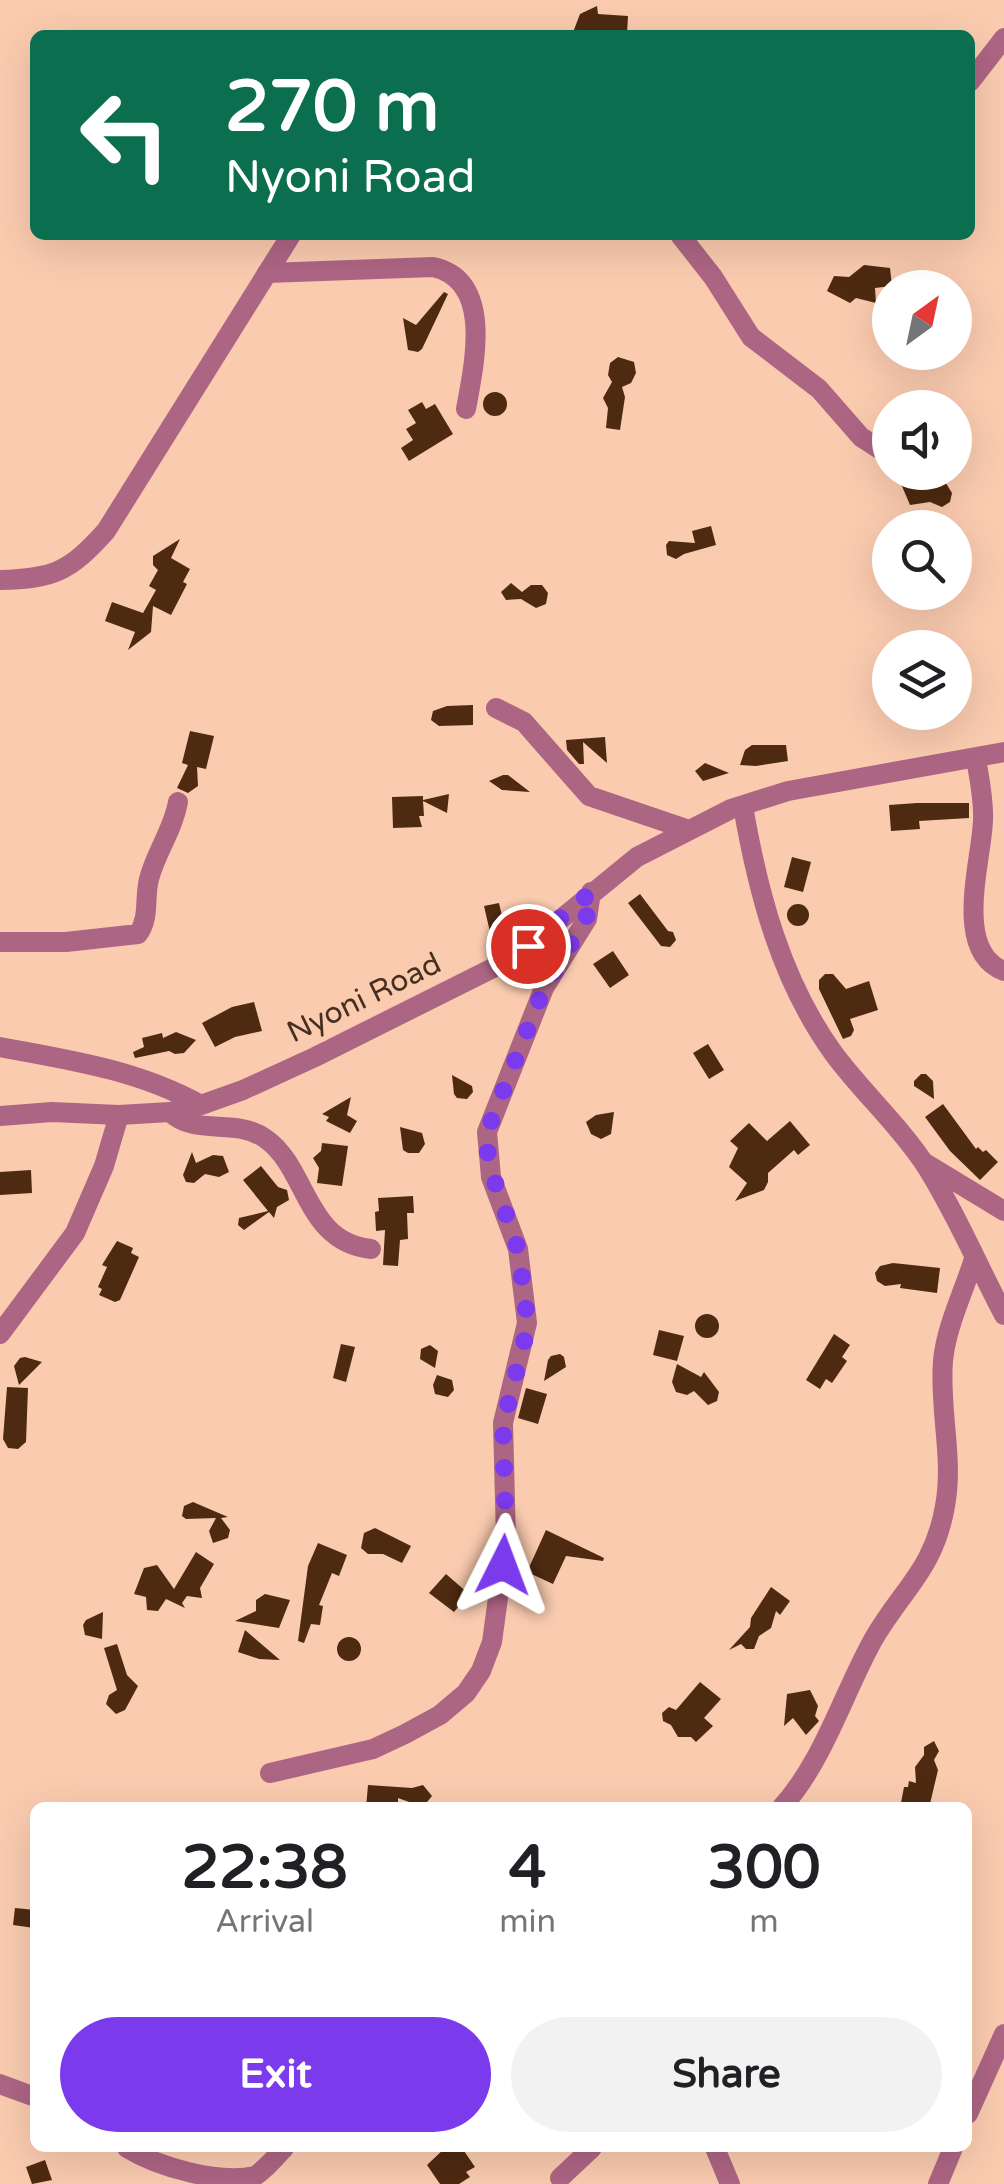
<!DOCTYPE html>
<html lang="en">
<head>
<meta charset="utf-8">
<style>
  :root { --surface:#fff; --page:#f2f2f2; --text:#202124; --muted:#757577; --accent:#7c3aed }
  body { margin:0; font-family:"Varela Round",sans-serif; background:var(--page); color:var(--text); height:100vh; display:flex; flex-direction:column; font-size:38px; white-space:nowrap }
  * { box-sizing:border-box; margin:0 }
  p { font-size:32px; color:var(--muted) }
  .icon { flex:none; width:55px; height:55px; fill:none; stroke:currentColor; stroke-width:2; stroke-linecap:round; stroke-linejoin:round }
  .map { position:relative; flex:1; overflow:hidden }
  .side { position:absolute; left:30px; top:1802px; width:942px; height:350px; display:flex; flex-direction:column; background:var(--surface); border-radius:15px; box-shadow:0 10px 40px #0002 }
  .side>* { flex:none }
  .top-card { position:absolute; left:30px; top:30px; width:945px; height:210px; border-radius:15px; box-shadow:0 10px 40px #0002; background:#0b6e4f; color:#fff; overflow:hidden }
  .needle { width:65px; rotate:33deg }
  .buttons { position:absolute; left:872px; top:270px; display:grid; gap:20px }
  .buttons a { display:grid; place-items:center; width:100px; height:100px; border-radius:50%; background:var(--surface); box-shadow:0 10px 40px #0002; font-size:50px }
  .pin { position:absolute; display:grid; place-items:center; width:85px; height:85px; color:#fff; margin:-42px; border:5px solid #fff; border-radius:50%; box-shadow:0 2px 10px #0007 }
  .me { position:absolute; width:110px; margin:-55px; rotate:3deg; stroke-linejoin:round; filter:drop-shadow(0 0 8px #0008) }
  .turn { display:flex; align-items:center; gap:35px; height:210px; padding:0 30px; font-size:45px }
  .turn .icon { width:130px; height:130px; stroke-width:2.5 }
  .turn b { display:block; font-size:70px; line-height:85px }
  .eta { display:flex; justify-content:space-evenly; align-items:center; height:170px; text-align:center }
  .eta b { font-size:60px; font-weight:700; line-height:70px }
  .button { display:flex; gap:20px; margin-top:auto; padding:20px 30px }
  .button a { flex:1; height:115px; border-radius:60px; background:var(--accent); color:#fff; font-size:40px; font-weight:700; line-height:115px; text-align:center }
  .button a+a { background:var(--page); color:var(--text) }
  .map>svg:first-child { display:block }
  .building { fill:#4e2a11 }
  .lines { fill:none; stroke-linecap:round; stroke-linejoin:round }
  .minor { stroke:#ad6584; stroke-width:20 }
  .tertiary { stroke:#ad6584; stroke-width:20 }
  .route { stroke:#7c3aed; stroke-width:18; stroke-dasharray:0 32.4 }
  .labels { text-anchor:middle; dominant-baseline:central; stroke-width:10; stroke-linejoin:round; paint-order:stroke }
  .street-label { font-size:30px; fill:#462f21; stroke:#facbaf }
</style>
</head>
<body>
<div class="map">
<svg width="1004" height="2184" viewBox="0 0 1004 2184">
  <rect width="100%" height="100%" fill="#facbaf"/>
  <path class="building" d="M597,6l1,8 30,2 -1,18 -55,1 8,-21z
    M864,265l26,3 2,18 -17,2 1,15 -20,-5 -6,5 -23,-12 7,-15 15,1z
    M444,292l4,2 -26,55 -4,3 -10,-2 -5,-32 13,7z
    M618,357l16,5 2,11 -5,10 -9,4 3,10 -5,33 -14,-2 2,-20 -5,-10 9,-16 -4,-7 2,-12z
    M483 404a12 12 0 1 1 24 0a12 12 0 1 1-24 0Z
    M422,402l4,7 9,-5 18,30 -44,27 -8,-13 12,-8 -7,-11 10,-6 -8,-13z
    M896,472h43l13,21 -2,9 -8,5 -12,-5 -20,3z
    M711,526l5,19 -32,9 -8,5 -9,-4 -1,-10 3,-4 26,2 -3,-12z
    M180,539l-9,19 19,11 -7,13 4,2 -16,31 -18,-9 -2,26 -23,18 7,-18 -30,-11 7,-19 31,11 13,-23 -7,-4 9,-16 -5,-5v-9z
    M511,583l11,9 9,-7h11l6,8 -2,11 -10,4 -15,-9 -15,1 -5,-8z
    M473,705v20l-34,1 -8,-6 2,-9 14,-5z
    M190,731l24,5 -8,33 -9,-2 1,19 -10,7 -11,-5 11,-23 -6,-2z
    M605,737l2,26 -24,-21 1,22h-5l-12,-14 -1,-10z
    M752,745h34l2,16 -32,5 -16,-1 5,-15z
    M705,763l24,10 -26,8 -8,-10z
    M503,775h5l22,17 -28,-2 -13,-9z
    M449,794l-2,19 -24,-12 1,15h-5l3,11 -29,1 -1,-31 31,-1v4z
    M917,803h52v15l-50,3 1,8 -29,2 -2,-26z
    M792,857l19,5 -8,30 -19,-5z
    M640,894l28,37 5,1 3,8 -6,7 -9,-1 -33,-43z
    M499,903l6,26 -15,3 -6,-26z
    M787 915a11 11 0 1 1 22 0a11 11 0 1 1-22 0Z
    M613,951l16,24 -19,13 -17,-24z
    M825,974h8l13,15 23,-8 9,29 -28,9 4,11 -3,6 -8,3 -24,-50v-9z
    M254,1002l8,29 -27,6 -20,10 -13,-24 30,-16z
    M176,1032l20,8 -12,13 -9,1 -6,-3 -34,7 -2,-6 11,-5 -2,-9 20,-5 1,5z
    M708,1044l16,26 -15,9 -16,-26z
    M921,1074h5l7,7 1,18 -20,-13v-5z
    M452,1075l20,11 1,6 -6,7 -10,-1 -3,-4z
    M351,1097l-4,18 10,6 -7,12 -24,-12 3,-4 -7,-3z
    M943,1104l33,45 2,-2 5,5 3,-2 12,12 -18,18 -30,-29 -25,-34z
    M614,1112l-3,22 -10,5 -10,-5 -5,-12 10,-7z
    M790,1121l20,24 -12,10 -4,-5 -26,23v9l-4,8 -29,11 12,-18 -18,-16 9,-19 -8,-7 19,-18 18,18z
    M400,1127l22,6 3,11 -6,9h-11l-5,-3z
    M322,1143l26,3 -6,40 -25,-3 2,-15 -6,-10 8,-7z
    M192,1152l4,11 17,-8 10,1 6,16 -10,5 -14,-3 -11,9 -8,-1 -3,-7z
    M261,1166l17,21 9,3 2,10 -12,7 -3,11 -5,-6 -25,18 -6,-5 1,-7 29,-7 -25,-31z
    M31,1170l1,23 -32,2v-23z
    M413,1196l1,17h-7l1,26 -8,1 -2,26 -15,-1 2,-35 -9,1 -1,-19 4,-1 -1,-13z
    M117,1241l16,7 -2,5 8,4 -19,43 -5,2 -16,-7 3,-6 -4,-2 9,-20 -5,-2z
    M893,1263l47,5 -3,25 -37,-5 1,-4 -16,2 -8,-5 -2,-8 5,-7z
    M695 1326a12 12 0 1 1 24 0a12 12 0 1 1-24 0Z
    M659,1330l25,6 -7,25 -24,-6z
    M834,1334l16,11 -8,12 5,4 -15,22 -6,-4 -6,10 -14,-9z
    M341,1344l14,3 -9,35 -13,-4z
    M430,1345l8,6 -3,17 -15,-9 1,-10z
    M560,1354l4,3 2,10 -22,14 4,-21 3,-4z
    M25,1357l17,5 -23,23 -5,-19 6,-8z
    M677,1364l24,13 3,-5 15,20 -2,9 -9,4 -14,-14 -7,4 -11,-3 -4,-10z
    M437,1375l15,5 2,10 -6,7 -13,-3 -2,-9z
    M7,1387l21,1 -2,54 -8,7 -10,-1 -5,-9z
    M526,1388l21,6 -9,30 -20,-6z
    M193,1502l35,15 -7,1 9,12 -2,8 -15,5 -4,-12 7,-13 -30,1 -4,-3 2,-10z
    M375,1528l36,18 -9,17 -19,-9h-15l-7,-6 3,-15z
    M546,1530l58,28 -1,3 -37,-5 -13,28 -26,-12z
    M318,1543l29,12 -8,21 -7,-3 -13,32 4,1 -3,19 -9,-1 -7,19 -6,-2 10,-75z
    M196,1552l18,12 -14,24 2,10 -15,-2 -5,7 3,5 -19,-9 -8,12 -11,-1 -1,-13 -12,-3 10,-26 13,-3 17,24z
    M446,1574l23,20 -15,18 -25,-19z
    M771,1587l19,14 -10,14 -4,-4 -5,17 -12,8 -5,13h-8l-5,-5 -12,6 21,-23 1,-9z
    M265,1594l25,6 -11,28 -44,-7 21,-10v-11z
    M103,1612l-1,27 -17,-4 -2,-10 3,-5z
    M245,1630l35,30 -21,-1 -21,-7z
    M337 1649a12 12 0 1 1 24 0a12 12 0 1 1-24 0Z
    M117,1644l10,31 11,11 -13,24 -9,4 -10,-10 3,-9 8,-5 -13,-42z
    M700,1682l21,17 -17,19 9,8 -17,16 -5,-5h-13l-7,-12 -8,-4 -1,-8 7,-6 7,3z
    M810,1690l8,16 -3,10 4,5 -13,14 -13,-17 -9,8 3,-32z
    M934,1741l5,10 -5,9 4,10 -9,38h-29l4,-21h4l1,-6 7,2 -1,-16 9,-12v-8z
    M368,1785l44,3 11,-3 9,11 -9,11 -25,-9v10h-32z
    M15,1908l20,2 -1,18 -21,-3z
    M445,2148h17l13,19 -9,5 4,5 -11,7h-19l-13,-19z
    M45,2160l7,20 -20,4 -6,-17z"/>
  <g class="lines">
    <path class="minor" d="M680,235l33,42 38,60 68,52 42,48 17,11
      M267,273l166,-6c61,13 41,98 33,142
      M496,708l28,14 65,74 100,34
      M976,758c3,20 8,41 7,62 -1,40 -31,131 21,151
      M743,806c15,87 38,175 91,248 29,39 66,72 92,112 30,47 52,100 78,149
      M0,942h66l72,-8c12,-16 6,-36 11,-55 7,-27 24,-49 29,-77
      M170,1112c26,25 66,5 96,27 42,30 39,103 105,110
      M925,1163l79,48
      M0,1334l75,-101 29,-67 15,-51
      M270,1773l103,-24 32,-15 35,-19 26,-22 15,-22 11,-29 14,-103 -3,-116 24,-100 -9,-74 -27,-72 -4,-45 57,-144 43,-69 4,-27
      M782,1807c42,-47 61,-113 91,-167 29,-51 61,-70 72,-134 9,-48 -6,-96 -2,-145 3,-34 21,-70 31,-102
      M0,2084l35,13
      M968,2114l36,-80
      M127,2148c31,19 91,36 128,28 11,-7 21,-19 29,-28
      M715,2148l15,36
      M560,2178l32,-30
      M938,2184l15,-36"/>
    <path class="tertiary" d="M970,82l34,-44
      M0,580c54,-1 70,-9 106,-49l185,-296
      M0,1047c70,13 138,23 201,58
      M0,1116l52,-4 67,3 51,-3 31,-7 42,-15 72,-33 184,-92 29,-19 109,-89 94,-48 57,-18 216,-39"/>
  </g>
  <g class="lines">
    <path class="route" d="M503,1565l3,-25 -3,-116 22,-86 1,-32 -8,-57 -30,-87 -1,-30 57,-144 42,-69 5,-27 -63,54"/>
  </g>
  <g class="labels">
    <g class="street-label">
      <text transform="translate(364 998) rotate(-26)">Nyoni Road</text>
    </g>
  </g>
</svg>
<div class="buttons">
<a><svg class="needle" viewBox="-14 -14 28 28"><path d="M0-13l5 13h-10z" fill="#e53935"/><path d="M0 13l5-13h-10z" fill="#757577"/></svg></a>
<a><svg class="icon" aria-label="sound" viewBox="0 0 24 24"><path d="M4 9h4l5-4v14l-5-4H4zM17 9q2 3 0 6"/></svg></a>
<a><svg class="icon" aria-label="search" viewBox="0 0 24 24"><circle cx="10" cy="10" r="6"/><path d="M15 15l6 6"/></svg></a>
<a><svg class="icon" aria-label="layers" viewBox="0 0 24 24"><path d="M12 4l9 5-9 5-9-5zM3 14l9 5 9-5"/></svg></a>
</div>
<div class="pin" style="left:528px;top:946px;background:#d93025"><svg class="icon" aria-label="arrive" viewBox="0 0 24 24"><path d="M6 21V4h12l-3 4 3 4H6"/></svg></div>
<svg class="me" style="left:503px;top:1565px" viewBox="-20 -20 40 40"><path d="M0-17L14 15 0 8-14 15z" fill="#7c3aed" stroke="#fff" stroke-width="4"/></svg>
<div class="top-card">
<div class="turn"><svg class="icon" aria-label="left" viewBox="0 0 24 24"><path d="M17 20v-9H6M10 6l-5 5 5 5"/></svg><div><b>270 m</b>Nyoni Road</div></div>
</div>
<section class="side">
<div class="eta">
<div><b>22:38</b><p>Arrival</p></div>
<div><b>4</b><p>min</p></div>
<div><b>300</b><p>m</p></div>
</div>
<div class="button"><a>Exit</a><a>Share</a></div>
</section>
</div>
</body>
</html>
